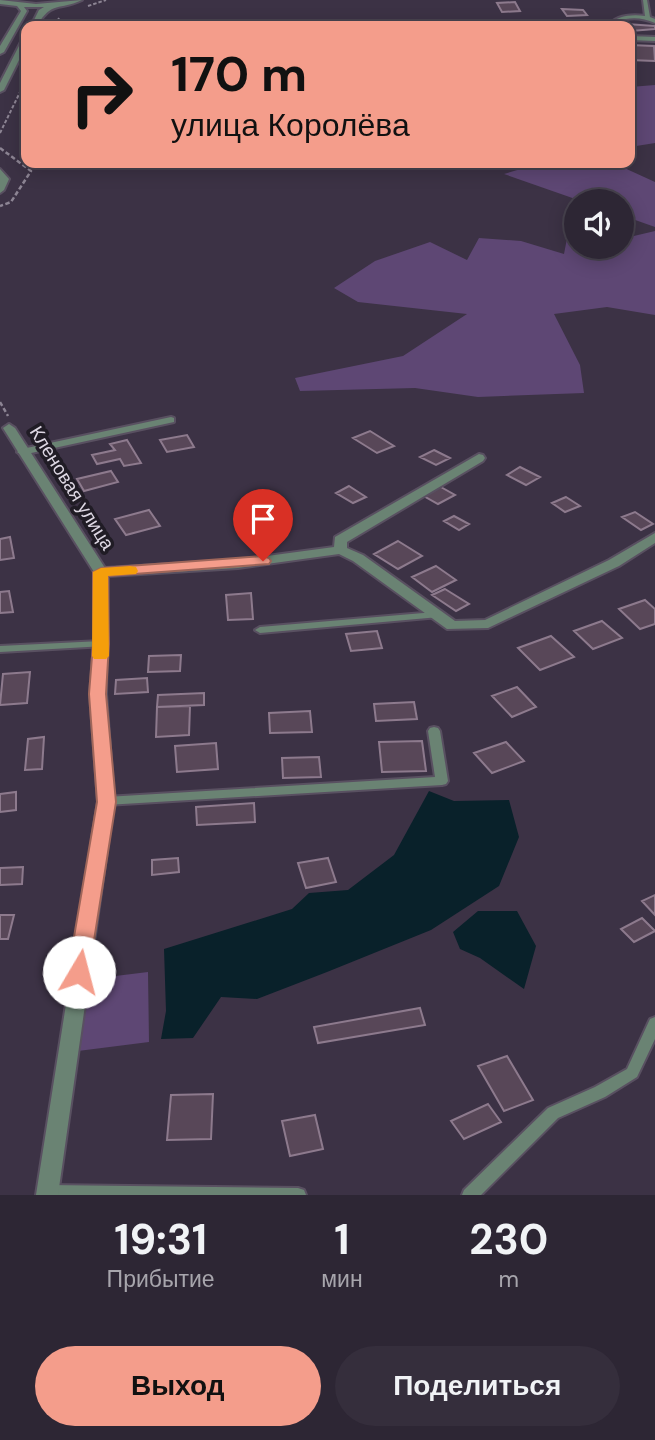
<!DOCTYPE html>
<html lang="ru">
<head>
<meta charset="utf-8">
<style>
  :root { --surface:#2d2634; --page:#352e3c; --text:#f1f3f6; --muted:#a7a5ac; --line:#48434f; --accent:#f49d8b }
  body { margin:0; font-family:"DM Sans",sans-serif; background:var(--page); color:var(--text); height:100vh; display:flex; flex-direction:column; font-size:26px; white-space:nowrap }
  * { box-sizing:border-box; margin:0 }
  p { font-size:23px; color:var(--muted) }
  .icon { flex:none; width:38px; height:38px; fill:none; stroke:currentColor; stroke-width:2; stroke-linecap:round; stroke-linejoin:round }
  .map { position:relative; height:1195px; overflow:hidden }
  .drawer { display:flex; flex-direction:column; background:var(--surface); flex:1 }
  .drawer>* { flex:none }
  .hud { position:absolute; left:21px; top:21px; width:614px; height:147px; border-radius:14px; box-shadow:0 4px 18px #0003,0 0 0 2px var(--line); background:#f49d8b; color:#111; overflow:hidden }
  .controls { position:absolute; left:564px; top:189px; display:grid; gap:14px }
  .controls a { display:grid; place-items:center; width:70px; height:70px; border-radius:50%; background:var(--surface); box-shadow:0 4px 18px #0003,0 0 0 2px var(--line); font-size:35px }
  .pin { position:absolute; display:grid; place-items:center; width:60px; height:60px; color:#fff; margin:-72px -30px; border-radius:50% 50% 50% 0; rotate:-45deg; box-shadow:0 0 7px #0007 }
  .pin .icon { rotate:45deg }
  .me { position:absolute; width:77px; margin:-38px; rotate:8deg; stroke-linejoin:round; filter:drop-shadow(0 0 5px #0008) }
  .turn { display:flex; align-items:center; gap:24px; height:147px; padding:0 35px; font-size:32px }
  .turn .icon { width:91px; height:91px; stroke-width:2.5 }
  .turn b { display:block; font-size:49px; line-height:60px }
  .eta { display:flex; justify-content:space-evenly; align-items:center; height:119px; text-align:center }
  .eta b { font-size:42px; font-weight:700; line-height:49px }
  .action { display:flex; gap:14px; margin-top:auto; padding:14px 35px }
  .action a { flex:1; height:80px; border-radius:42px; background:var(--accent); color:#111; font-size:28px; font-weight:700; line-height:80px; text-align:center }
  .action a+a { background:var(--page); color:var(--text) }
  .map>svg:first-child { display:block }
  .green { fill:#5e4774 }
  .water { fill:#09212a }
  .building { fill:#584758; stroke:#8d7a8d; stroke-width:2 }
  .lines { fill:none; stroke-linecap:round; stroke-linejoin:round }
  .lane-casing { stroke:#595061; stroke-width:4 }
  .street-casing { stroke:#595061; stroke-width:4 }
  .path-far1 { stroke:#8d8594; stroke-width:2; stroke-dasharray:3.5 2; stroke-linecap:butt }
  .path { stroke:#8d8594; stroke-width:2.5; stroke-dasharray:4.5 2.5; stroke-linecap:butt }
  .lane { fill:#6a8373; fill-rule:evenodd }
  .street { fill:#6a8373; fill-rule:evenodd }
  .route { fill:#f49d8b; stroke:#9f665a; stroke-width:2 }
  .slow { fill:#f59e0b }
  .labels { text-anchor:middle; dominant-baseline:central; stroke-width:7; stroke-linejoin:round; paint-order:stroke }
  .street-label { font-size:19px; fill:#ddd7e3; stroke:#201c25 }
</style>
</head>
<body>
<div class="map">
<svg width="655" height="1195" viewBox="0 0 655 1195">
  <rect width="100%" height="100%" fill="#3c3245"/>
  <path class="green" d="M655,85v58l-25,4v-60z
    M541,163h47l32,3 35,16v45l-34,-12v-14h-40l-77,-27z
    M569,228l7,2v17h45v-8l34,-8v84l-48,-8 -53,7 26,51 4,28 -106,4 -63,-9 -115,3 -5,-13 108,-22 64,-42 -109,-12 -24,-14 41,-27 55,-19 37,18 12,-22 42,3 43,13z
    M148,972l1,70 -71,9 13,-72z"/>
  <path class="water" d="M429,791l25,10 55,-1 10,37 -20,49 -68,44 -104,42 -70,27 -36,-2 -28,41 -32,1 5,-28 -2,-62 128,-40 17,-16 39,-3 46,-35z
    M478,911h39l19,35 -12,43 -44,-31 -20,-9 -7,-17z"/>
  <path class="building" d="M515,2l5,9 -18,1 -5,-9z
    M562,9l21,1 4,5 -20,1z
    M626,24l29,2v3l-24,2z
    M630,45l24,1 1,15 -25,-1z
    M370,431l24,15 -17,7 -24,-15z
    M187,435l7,12 -27,5 -7,-12z
    M127,440l14,23 -17,3 -4,-7 -23,5 -5,-9 23,-5 -5,-6z
    M434,450l16,8 -14,7 -16,-8z
    M520,467l20,10 -14,8 -19,-10z
    M111,471l7,11 -34,9 -7,-12z
    M349,486l17,11 -13,6 -17,-10z
    M439,486l16,9 -17,9 -16,-9z
    M566,497l14,9 -15,6 -13,-9z
    M149,510l11,16 -34,9 -11,-16z
    M635,512l18,12 -12,6 -19,-13z
    M454,516l15,8 -10,6 -15,-9z
    M10,537l4,21 -14,2v-21z
    M398,541l24,15 -24,13 -24,-15z
    M436,566l20,14 -24,12 -20,-15z
    M445,589l24,15 -13,7 -24,-16z
    M9,591l4,21 -13,1v-21z
    M251,593l2,26 -25,1 -2,-25z
    M645,600l10,9v15l-15,5 -21,-20z
    M602,621l20,17 -29,11 -19,-18z
    M377,631l5,17 -31,3 -5,-17z
    M551,636l23,21 -34,13 -22,-22z
    M181,655l-1,16 -32,1 1,-16z
    M30,672l-3,31 -27,2 3,-31z
    M147,678l1,14 -33,2 1,-14z
    M517,687l19,20 -24,10 -20,-21z
    M204,693v12l-47,2 1,-12z
    M414,702l3,17 -41,2 -2,-17z
    M190,706l-1,29 -33,2 1,-30z
    M310,711l2,21 -42,1 -1,-20z
    M44,737l-2,32 -17,1 3,-31z
    M422,741l4,30 -44,1 -3,-30z
    M506,742l18,19 -32,12 -18,-20z
    M216,743l2,26 -41,3 -2,-26z
    M319,757l2,20 -38,1 -1,-20z
    M16,792v18l-16,2v-18z
    M254,803l1,19 -58,3 -1,-18z
    M178,858l1,14 -27,3v-15z
    M328,858l8,24 -30,6 -8,-25z
    M23,867l-1,17 -22,1v-17z
    M655,895v20l-13,-14z
    M0,915h14l-6,24h-8z
    M642,918l13,13 -21,11 -13,-13z
    M420,1008l5,17 -107,18 -4,-16z
    M507,1056l26,44 -29,11 -26,-45z
    M213,1094l-2,45 -44,1 4,-45z
    M488,1104l13,18 -37,17 -13,-18z
    M315,1115l8,34 -33,7 -8,-35z"/>
  <g class="lines">
    <defs>
      <path id="lane" d="M643,0h4l3,17 5,2v4c-12,-5 -25,-7 -37,-1 -10,5 -1,3 -11,4 9,-10 24,-12 38,-10z
        M630,36l25,1v4l-25,-1z
        M171,417l3,1v4l-152,33 -5,-3 5,-3z
        M435,612l5,3 -1,2 -179,16 -5,-3 5,-3z
        M101,641l4,1 1,2 -1,2 -105,6v-6z
        M434,727l4,1 2,3 8,50 -2,3 -4,1 -336,20 -4,-1 -2,-3 2,-3 4,-1 329,-20 -7,-46 2,-3z
        M655,1017v22l-18,38 -32,20 -47,21 -77,77h-19l2,-5 84,-82 47,-21 32,-18 23,-50z
        M47,1185l251,3 6,2 2,5h-266l-1,-3 2,-5z"/>
      <path id="street" d="M0,0l36,4 46,-4c-23,11 -30,0 -45,26h-6l8,-16 5,-3h-20l3,4 -23,41 -4,2v-8l21,-35 -4,-5 -17,-2z
        M26,38v8l-22,44 -4,2v-9l22,-43z
        M0,169l9,10 -5,11 -4,3z
        M9,424l6,4 90,140 133,-8 96,-13 1,-10 144,-83 4,1 2,3 -2,3 -136,81v6l16,7 92,66 30,-1 124,-60 46,-27v10l-36,23 -131,62 -41,1 -94,-68 -14,-7 -101,14 -130,8 -2,118 8,107 -56,394h-22l62,-394 -8,-107 4,-50v-72l-91,-144z"/>
    </defs>
    <use href="#lane" class="lane-casing"/>
    <use href="#street" class="street-casing"/>
    <path class="path-far1" d="M88,6l18,-6
      M55,26l4,-8
      M0,133l26,-53"/>
    <path class="path" d="M0,148l31,23 -20,31 -11,4
      M0,402l8,14"/>
    <use href="#lane" class="lane"/>
    <use href="#street" class="street"/>
  </g>
  <path class="route" d="M263,556l6,2 2,3 -2,3 -161,12 1,68 -3,50 10,108 -27,170 -3,6 -7,3 -8,-3 -3,-6 29,-170 -8,-108 4,-50v-72l8,-4z"/>
  <path class="slow" d="M130,566l6,1 2,4 -2,3 -28,2 1,80 -3,3h-12l-2,-3 1,-84 8,-4z"/>
  <g class="labels">
    <g class="street-label">
      <text transform="translate(72 488) rotate(58)">Кленовая улица</text>
    </g>
  </g>
</svg>
<div class="controls">
<a><svg class="icon" aria-label="sound" viewBox="0 0 24 24"><path d="M4 9h4l5-4v14l-5-4H4zM17 9q2 3 0 6"/></svg></a>
</div>
<div class="pin" style="left:263px;top:561px;background:#d93025"><svg class="icon" aria-label="arrive" viewBox="0 0 24 24"><path d="M6 21V4h12l-3 4 3 4H6"/></svg></div>
<svg class="me" style="left:79px;top:972px" viewBox="-20 -20 40 40"><circle r="19" fill="#fff"/><path d="M0-13L10 11 0 6-10 11z" fill="#f49d8b"/></svg>
<div class="hud">
<div class="turn"><svg class="icon" aria-label="right" viewBox="0 0 24 24"><path d="M7 20v-9h11M14 6l5 5-5 5"/></svg><div><b>170 m</b>улица Королёва</div></div>
</div>
</div>
<section class="drawer">
<div class="eta">
<div><b>19:31</b><p>Прибытие</p></div>
<div><b>1</b><p>мин</p></div>
<div><b>230</b><p>m</p></div>
</div>
<div class="action"><a>Выход</a><a>Поделиться</a></div>
</section>
</body>
</html>
